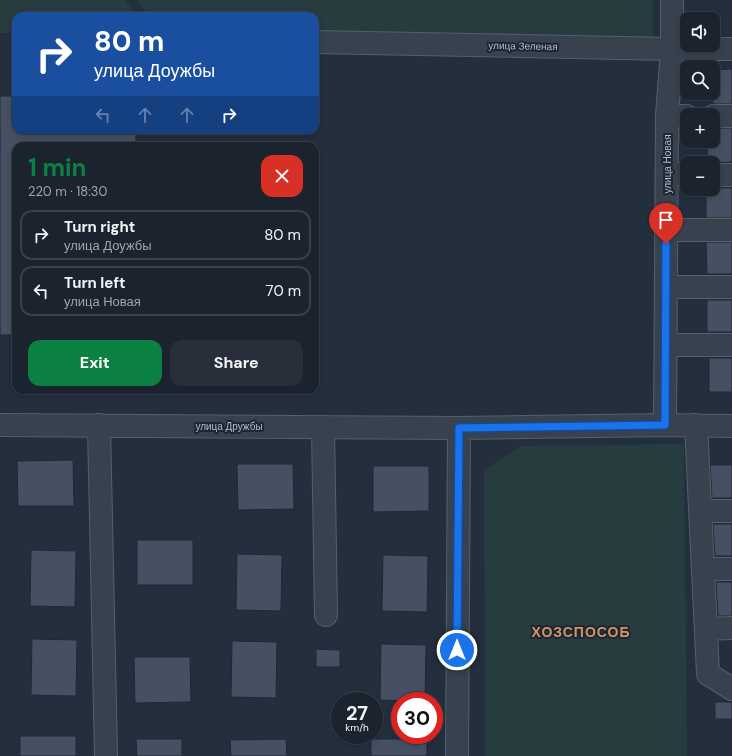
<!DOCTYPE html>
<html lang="en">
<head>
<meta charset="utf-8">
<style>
  :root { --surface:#1b232e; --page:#282f3a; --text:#f1f3f6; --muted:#a0a4aa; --line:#39404a; --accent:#0b8043 }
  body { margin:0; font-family:"DM Sans",sans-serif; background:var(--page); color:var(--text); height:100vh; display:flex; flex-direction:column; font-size:15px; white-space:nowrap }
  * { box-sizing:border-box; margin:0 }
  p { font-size:13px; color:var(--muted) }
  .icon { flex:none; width:22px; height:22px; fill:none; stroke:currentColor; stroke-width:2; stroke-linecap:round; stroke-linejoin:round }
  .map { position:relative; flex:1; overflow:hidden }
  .sheet { position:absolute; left:12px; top:142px; width:307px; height:252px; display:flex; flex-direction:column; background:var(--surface); border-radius:12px; box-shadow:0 2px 6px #0003,0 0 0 1px var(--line) }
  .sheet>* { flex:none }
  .top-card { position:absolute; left:12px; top:12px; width:307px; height:122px; border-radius:12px; box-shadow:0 2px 6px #0003,0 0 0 1px var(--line); background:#1a4fa0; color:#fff; overflow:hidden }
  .tools { position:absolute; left:680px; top:12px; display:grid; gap:8px }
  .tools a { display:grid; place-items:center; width:40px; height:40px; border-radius:8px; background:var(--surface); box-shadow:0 2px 6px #0003,0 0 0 1px var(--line); font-size:20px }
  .speed { position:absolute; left:331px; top:692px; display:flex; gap:8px; font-size:20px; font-weight:700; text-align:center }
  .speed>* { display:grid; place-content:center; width:52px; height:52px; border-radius:50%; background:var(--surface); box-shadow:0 2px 6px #0003,0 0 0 1px var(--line); line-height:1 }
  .speed small { font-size:10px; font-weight:400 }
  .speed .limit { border:6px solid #d22; background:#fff; color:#111 }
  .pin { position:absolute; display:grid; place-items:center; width:34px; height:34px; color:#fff; margin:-41px -17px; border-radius:50% 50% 50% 0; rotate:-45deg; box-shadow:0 0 4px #0007 }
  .pin .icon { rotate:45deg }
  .me { position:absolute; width:44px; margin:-22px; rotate:0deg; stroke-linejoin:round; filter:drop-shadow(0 0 3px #0008) }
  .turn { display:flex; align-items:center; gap:14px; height:84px; padding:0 16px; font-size:18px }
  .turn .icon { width:52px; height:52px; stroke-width:2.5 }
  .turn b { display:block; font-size:28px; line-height:34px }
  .lanes { display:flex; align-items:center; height:38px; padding:0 16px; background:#0003; justify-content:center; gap:20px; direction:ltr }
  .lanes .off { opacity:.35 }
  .round { display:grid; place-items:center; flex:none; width:42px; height:42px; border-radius:12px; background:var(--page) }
  .headline { display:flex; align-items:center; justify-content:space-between; height:68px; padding:0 16px }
  h1 { font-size:24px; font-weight:700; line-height:30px; color:var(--accent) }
  .action { display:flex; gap:8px; margin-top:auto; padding:8px 16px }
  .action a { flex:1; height:46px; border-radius:12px; background:var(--accent); color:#fff; font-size:16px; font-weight:700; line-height:46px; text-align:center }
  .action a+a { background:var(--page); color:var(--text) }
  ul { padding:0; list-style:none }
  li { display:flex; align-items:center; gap:12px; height:50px; margin:0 8px 6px; padding:0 8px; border:2px solid var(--line); border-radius:12px }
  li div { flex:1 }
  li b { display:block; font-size:15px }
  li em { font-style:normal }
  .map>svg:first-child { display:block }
  .green { fill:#263c3f }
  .building { fill:#455162; stroke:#1f2835 }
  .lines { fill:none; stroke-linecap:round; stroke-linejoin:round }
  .minor-casing { stroke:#565f6c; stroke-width:24 }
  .minor { stroke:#38414e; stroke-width:22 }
  .route-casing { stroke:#114b97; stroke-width:10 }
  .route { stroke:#1a73e8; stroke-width:7 }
  .labels { text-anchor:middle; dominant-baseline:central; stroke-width:4; stroke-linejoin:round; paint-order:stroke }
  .street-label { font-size:10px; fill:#b4bcc9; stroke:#1d2633 }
  .district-label { font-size:14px; font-weight:bold; letter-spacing:1px; fill:#d59563; stroke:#1d2633 }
</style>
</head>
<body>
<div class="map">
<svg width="732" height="756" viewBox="0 0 732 756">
  <rect width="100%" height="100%" fill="#242f3e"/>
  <path class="green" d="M0,0h125l13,16h-122v17h-16z
    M137,0h516v49h-338v-33h-166z
    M684,444l3,312h-202l-1,-285 37,-25z"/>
  <path class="building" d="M732,69v35h-19v-34z
    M0,96h16v34h120v16h-120v189h-16z
    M713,128h19v34l-24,1 -1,-22h6z
    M713,188h19v30h-26v-29h7z
    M706,242h26v32h-25z
    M707,300h25v32h-25z
    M709,358h23v34h-23z
    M73,460l1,46h-56l-1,-45z
    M237,464h56l1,45 -56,1z
    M710,465h22v33h-20z
    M373,466h56v45l-56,1z
    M713,524h19v32h-17z
    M137,540h56v45h-56z
    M31,550l45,1 -1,56 -45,-1z
    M237,554l45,1 -1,56 -45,-1z
    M383,555l45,1 -1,56 -45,-1z
    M716,582h16v34h-14z
    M32,639l45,1 -1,56 -45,-1z
    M232,641l45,1 -1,56 -45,-1z
    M381,644l45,1 -1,56 -45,-1z
    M316,649l24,1v17h-24z
    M134,657h56l1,45 -56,1z
    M715,702h17v17h-17z
    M20,736h56v20h-56z
    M136,739h46v17h-45z
    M286,739l1,17h-56l-1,-16z
    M371,739h56v17h-56z"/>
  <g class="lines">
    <defs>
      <path id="minor" d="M315,42l357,7h60
        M667,116h20
        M713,116h19
        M667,174h20
        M713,175h19
        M666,230h66
        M666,287h66
        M666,345h66
        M0,425l459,3 206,-3 67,1
        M99,425l7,331
        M665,425l2,-309 5,-67v-49
        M696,425l12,249 24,15
        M323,427l3,188
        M701,511h31
        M703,569h29
        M706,629l26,-1
        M457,756l2,-328"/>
    </defs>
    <use href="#minor" class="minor-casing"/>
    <use href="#minor" class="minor"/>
  </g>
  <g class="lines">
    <defs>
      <path id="route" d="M457,650l2,-222 206,-3 1,-181"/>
    </defs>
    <use href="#route" class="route-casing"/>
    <use href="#route" class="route"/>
  </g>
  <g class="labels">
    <g class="street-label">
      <text transform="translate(523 46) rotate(1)">улица Зеленая</text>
      <text transform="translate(667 164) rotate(-90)">улица Новая</text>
      <text x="229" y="426">улица Дружбы</text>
    </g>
    <g class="district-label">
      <text x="581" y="632">ХОЗСПОСОБ</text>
    </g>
  </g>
</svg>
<div class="tools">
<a><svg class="icon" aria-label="sound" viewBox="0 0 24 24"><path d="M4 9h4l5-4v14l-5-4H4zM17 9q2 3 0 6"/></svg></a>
<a><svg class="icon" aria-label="search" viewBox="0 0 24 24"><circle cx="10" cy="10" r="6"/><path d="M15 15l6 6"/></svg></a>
<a>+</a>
<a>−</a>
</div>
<div class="speed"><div>27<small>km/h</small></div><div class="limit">30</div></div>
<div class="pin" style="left:666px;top:244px;background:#d93025"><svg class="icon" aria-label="arrive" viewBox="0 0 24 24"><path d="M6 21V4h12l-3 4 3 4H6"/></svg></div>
<svg class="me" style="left:457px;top:650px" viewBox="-20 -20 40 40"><circle r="17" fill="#1a73e8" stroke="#fff" stroke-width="3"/><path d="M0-11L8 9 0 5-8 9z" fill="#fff"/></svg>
<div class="top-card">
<div class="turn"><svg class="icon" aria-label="right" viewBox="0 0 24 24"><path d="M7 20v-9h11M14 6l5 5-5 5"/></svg><div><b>80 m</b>улица Доужбы</div></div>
<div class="lanes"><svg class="icon off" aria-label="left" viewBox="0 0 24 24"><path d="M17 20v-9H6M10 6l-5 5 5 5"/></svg><svg class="icon off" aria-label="ahead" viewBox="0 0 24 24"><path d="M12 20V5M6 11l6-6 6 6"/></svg><svg class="icon off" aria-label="ahead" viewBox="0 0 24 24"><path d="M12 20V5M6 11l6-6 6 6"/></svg><svg class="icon" aria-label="right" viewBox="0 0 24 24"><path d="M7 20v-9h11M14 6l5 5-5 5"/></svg></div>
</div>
<section class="sheet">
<div class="headline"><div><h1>1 min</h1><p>220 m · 18:30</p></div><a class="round" style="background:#d93025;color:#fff"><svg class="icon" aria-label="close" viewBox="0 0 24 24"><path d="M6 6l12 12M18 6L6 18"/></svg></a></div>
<ul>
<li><svg class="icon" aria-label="right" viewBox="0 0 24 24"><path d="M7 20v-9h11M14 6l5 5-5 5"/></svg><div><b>Turn right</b><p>улица Доужбы</p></div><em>80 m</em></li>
<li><svg class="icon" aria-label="left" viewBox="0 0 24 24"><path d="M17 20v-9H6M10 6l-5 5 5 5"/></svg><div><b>Turn left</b><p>улица Новая</p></div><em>70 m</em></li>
</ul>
<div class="action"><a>Exit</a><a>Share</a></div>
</section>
</div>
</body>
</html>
